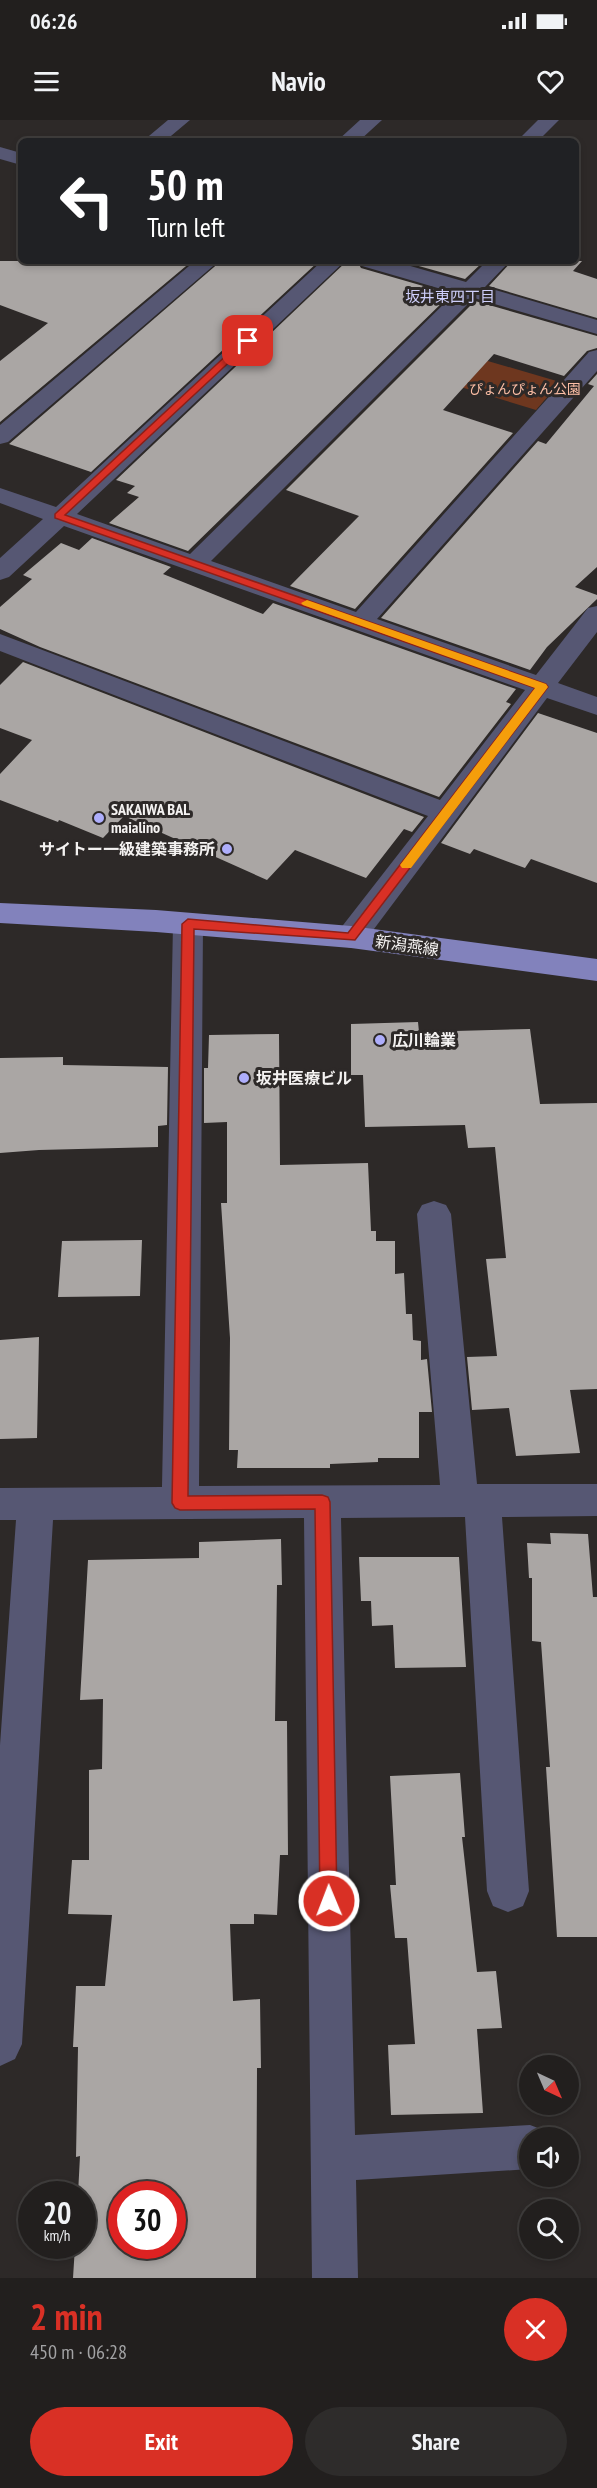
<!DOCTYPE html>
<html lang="en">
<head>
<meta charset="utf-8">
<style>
  :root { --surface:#221f1e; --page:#2e2c2b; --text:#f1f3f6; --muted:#a2a2a4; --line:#3f3d3c; --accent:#d93025 }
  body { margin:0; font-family:"PT Sans Narrow","Noto Sans JP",sans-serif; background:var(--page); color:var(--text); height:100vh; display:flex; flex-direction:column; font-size:22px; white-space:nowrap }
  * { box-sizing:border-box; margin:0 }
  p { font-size:20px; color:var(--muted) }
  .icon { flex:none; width:33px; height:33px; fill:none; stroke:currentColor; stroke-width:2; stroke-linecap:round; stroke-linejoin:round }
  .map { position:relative; height:2158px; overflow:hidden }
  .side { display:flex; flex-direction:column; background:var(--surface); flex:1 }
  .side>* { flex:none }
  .hud { position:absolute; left:18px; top:18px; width:561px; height:126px; border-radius:9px; box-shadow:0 3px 9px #0003,0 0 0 2px var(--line); background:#202124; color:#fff; overflow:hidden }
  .needle { width:39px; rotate:136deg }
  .tools { position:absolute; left:519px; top:1935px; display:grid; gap:12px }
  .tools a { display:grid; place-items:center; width:60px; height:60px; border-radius:50%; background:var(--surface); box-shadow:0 3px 9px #0003,0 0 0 2px var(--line); font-size:30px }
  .speed { position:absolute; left:18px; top:2061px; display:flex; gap:12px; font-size:30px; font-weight:700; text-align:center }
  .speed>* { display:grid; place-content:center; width:78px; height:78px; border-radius:50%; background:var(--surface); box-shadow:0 3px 9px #0003,0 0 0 2px var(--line); line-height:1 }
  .speed small { font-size:15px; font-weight:400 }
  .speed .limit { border:9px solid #d22; background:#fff; color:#111 }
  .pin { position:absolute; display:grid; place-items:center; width:51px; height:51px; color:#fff; margin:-26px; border-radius:12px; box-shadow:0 3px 9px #0006 }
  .me { position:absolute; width:66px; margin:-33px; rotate:359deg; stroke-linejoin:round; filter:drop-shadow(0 0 4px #0008) }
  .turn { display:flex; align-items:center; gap:21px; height:126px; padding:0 30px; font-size:27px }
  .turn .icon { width:78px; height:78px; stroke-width:2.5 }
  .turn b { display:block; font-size:42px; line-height:51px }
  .round { display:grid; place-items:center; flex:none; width:63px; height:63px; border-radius:32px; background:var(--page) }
  .head { display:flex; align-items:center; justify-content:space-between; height:102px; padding:0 30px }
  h1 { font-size:36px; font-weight:800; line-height:45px; color:var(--accent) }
  .button { display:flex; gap:12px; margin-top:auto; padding:12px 30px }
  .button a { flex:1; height:69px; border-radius:36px; background:var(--accent); color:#fff; font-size:24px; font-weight:800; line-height:69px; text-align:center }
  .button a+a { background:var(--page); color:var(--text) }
  .status { display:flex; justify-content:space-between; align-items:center; height:42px; padding:0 30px; background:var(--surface); direction:ltr }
  .status svg { height:16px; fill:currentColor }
  header { display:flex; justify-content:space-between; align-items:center; height:78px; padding:0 30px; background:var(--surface); font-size:27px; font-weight:800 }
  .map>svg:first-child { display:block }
  .green { fill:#6e371f }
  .building { fill:#aaa6a4; fill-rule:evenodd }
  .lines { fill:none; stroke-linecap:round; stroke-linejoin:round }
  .minor { fill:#565773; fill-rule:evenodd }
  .major { fill:#8282bc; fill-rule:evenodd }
  .route { fill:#d93025; stroke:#8d1f18; stroke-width:1.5 }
  .slow { fill:#f59e0b }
  .poi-dot { fill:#aeaefb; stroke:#2d2928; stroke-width:2 }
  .labels { text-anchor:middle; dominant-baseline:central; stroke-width:6; stroke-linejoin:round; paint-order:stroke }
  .far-park-label { font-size:14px; fill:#fcbea5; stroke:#2d2928 }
  .far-neighbourhood-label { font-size:15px; fill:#cfd0fc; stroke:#2d2928 }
  .poi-label { font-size:16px; font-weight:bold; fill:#f4f2f1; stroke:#2d2928; text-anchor:start }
  .street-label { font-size:16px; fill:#f4f2f1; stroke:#2d2928 }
</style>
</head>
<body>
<div class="status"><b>06:26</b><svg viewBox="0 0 49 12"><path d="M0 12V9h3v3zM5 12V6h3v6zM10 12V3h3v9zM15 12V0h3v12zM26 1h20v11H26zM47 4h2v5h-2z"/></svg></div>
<header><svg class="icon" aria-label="menu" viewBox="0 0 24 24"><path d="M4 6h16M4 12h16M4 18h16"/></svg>Navio<svg class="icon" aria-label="heart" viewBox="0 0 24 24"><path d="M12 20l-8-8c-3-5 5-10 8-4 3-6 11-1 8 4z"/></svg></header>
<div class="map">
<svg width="597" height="2158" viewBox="0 0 597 2158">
  <rect width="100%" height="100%" fill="#2d2928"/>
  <path class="green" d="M433,225l127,37 -24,28 -128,-39z"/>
  <path class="building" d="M0,141h192l-192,161v-61l48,-38 -48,-18z
    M221,141h98l-228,211 -82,-28z
    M347,141h10l4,7 90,26 -263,257 -79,-28 30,-26 -12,-4 8,-7 -19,-6z
    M401,141h83l-19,18z
    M512,141h70l-9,10 24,8v39l-108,-32z
    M475,181l122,35v12l-10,3 -23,25 -70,-22 -51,56 70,23 -158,176 -65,-23 69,-70 -73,-26z
    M597,254v193l-22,20 22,8v4l-50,48 -17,23 -149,-52 157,-177 8,3 48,-58 -6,-2z
    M92,418l79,29 -8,7 100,40 10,-11 243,86 -10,13 5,2 -72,93 -399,-150 -40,-18v-22l32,-28 -9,-4 38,-32 18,7z
    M23,542l401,155 -12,15 -8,-3 -38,49 -71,-28 -28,30 -143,-64 -21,22 -44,-18 -1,2 -58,-22v-26l32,-34 -32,-12v-43z
    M538,593l59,20v150l-66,-24 -6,9 -51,-19 -4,5 -29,-11z
    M418,902l1,10 111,-3 10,75 57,-1v286l-27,1 10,63 -64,3 -7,-48 -37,2 -5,-53 30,-1 -11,-97 20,-1 -11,-111 -27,1 -3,-23 -100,2 -2,-52h-12v-51z
    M279,914l1,131 88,-2 3,68h5v10h19v33l9,-1 2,41h6l1,26 8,1v19l6,-1 5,53h-13v46h-41v4l-48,2v4h-93l1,-18h-9l1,-112 -9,-135h6v-81l-23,1v-55h4l1,-33z
    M63,937v8l105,2 -1,58 -9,1v21l-119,3 -39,3v-95z
    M142,1120l-2,56 -82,1 4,-56z
    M39,1217l-2,101 -37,1v-99z
    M550,1413l38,1 5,63h4v340h-40l-11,-170h4l-9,-125 -9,-1v-63h-3l-2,-35 24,1z
    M281,1419l1,46h-5l-2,136h12l1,134h-8l-3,60 -23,-1v10h-24l3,77 27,-2 1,69h-4l-1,210h-183l2,-32h7v-52h-4l2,-38 -4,1 2,-110h-5l3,-61h29l7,-71 -44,-1 4,-54h17v-90l13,-1 1,-70 -23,1 8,-140 111,-2v-16zM122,2074h50v52h-50z
    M359,1437h100l7,110 -71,1 -2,-43 -21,1 -1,-25h-10z
    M460,1653l5,64h-3l15,135 19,-1 6,57 -25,1 6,84 -92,2 -3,-70 27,-1 -8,-106h-12l-5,-53h6l-6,-109z"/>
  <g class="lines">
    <path class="minor" d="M168,0h22l-25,21h-22z
      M360,0h22l-23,21h-22z
      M538,0h21l-21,21h-21z
      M0,27l21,6v12l-21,-6z
      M195,141h24l-211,181 -8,2v-19z
      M322,141h23l-268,253 113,40 265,-261 -93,-27 -3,-5h34l73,21 21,-21h23l-25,26 112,33v14l-123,-36 -263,263 145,51 233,-260 8,-2v21l-220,248 159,56 52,-67 9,-2v26l-39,51 39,14v18l-50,-17 -185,247 -11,3 -11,-3 -4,-8 4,-8 88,-113 -428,-165v-17l440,166 85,-110 -461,-164 -55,51 -9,3v-22l43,-39 -43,-16v-15l56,19z
      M188,793l10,4 5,7 -4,562 241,-1 -23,-271 5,-9 12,-4 12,4 5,9 26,270h120v32l-95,1 27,374 -6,15 -15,6 -15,-6 -6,-15 -22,-374 -124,1 14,617 175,-10 16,6 3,7h-19v31l-174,11 2,98h-46l-8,-760 -251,2 -31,524 -7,15 -15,7v-321l16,-225h-16v-32l162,-1 11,-563 5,-7z"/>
    <path class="major" d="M0,783l156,7 195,16 246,33v22l-246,-33 -195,-16 -156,-9z"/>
  </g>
  <path class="route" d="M244,219l8,2 -187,174 481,169 2,3 -193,253 -161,-11 -6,567 134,-1 6,2 2,5 7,399 -2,6 -6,3 -6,-3 -3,-6 -5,-392 -135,1 -5,-2 -3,-5 10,-579 6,-5 160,14 187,-245 -480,-170v-4z"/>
  <path class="slow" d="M307,480l239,84 2,3 -137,181h-9l-2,-3 135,-177 -232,-83 -2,-2z"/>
  <g class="poi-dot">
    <circle cx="99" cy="698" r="6"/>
    <circle cx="227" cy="729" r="6"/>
    <circle cx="380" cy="920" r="6"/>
    <circle cx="244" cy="958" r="6"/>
  </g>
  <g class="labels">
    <g class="far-park-label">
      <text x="525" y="269">ぴょんぴょん公園</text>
    </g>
    <g class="far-neighbourhood-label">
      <text x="450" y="176">坂井東四丁目</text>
    </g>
    <g class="poi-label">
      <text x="111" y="689">SAKAIWA BAL<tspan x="111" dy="18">maialino</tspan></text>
      <text x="215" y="729" text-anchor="end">サイトー一級建築事務所</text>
      <text x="392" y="920">広川輪業</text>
      <text x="256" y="958">坂井医療ビル</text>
    </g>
    <g class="street-label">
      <text transform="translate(407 825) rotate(8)">新潟燕線</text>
    </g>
  </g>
</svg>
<div class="tools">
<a><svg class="needle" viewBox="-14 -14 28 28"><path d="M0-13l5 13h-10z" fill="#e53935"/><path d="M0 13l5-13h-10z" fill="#a2a2a4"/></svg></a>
<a><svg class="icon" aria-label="sound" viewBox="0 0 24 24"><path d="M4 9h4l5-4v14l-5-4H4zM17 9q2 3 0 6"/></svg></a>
<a><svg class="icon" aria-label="search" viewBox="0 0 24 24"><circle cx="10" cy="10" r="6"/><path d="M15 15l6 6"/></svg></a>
</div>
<div class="speed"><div>20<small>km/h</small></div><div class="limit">30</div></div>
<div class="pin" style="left:248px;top:221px;background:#d93025"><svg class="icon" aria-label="arrive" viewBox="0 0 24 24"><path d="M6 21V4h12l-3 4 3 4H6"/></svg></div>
<svg class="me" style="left:329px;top:1781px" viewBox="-20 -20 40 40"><circle r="17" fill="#d93025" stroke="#fff" stroke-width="3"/><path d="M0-11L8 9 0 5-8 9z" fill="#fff"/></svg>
<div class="hud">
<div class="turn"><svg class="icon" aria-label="left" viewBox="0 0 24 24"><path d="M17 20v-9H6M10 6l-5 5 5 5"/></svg><div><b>50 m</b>Turn left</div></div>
</div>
</div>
<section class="side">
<div class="head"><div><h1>2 min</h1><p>450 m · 06:28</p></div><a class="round" style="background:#d93025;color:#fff"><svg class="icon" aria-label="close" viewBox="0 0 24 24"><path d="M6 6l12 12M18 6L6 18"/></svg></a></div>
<div class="button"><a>Exit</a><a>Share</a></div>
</section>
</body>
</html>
